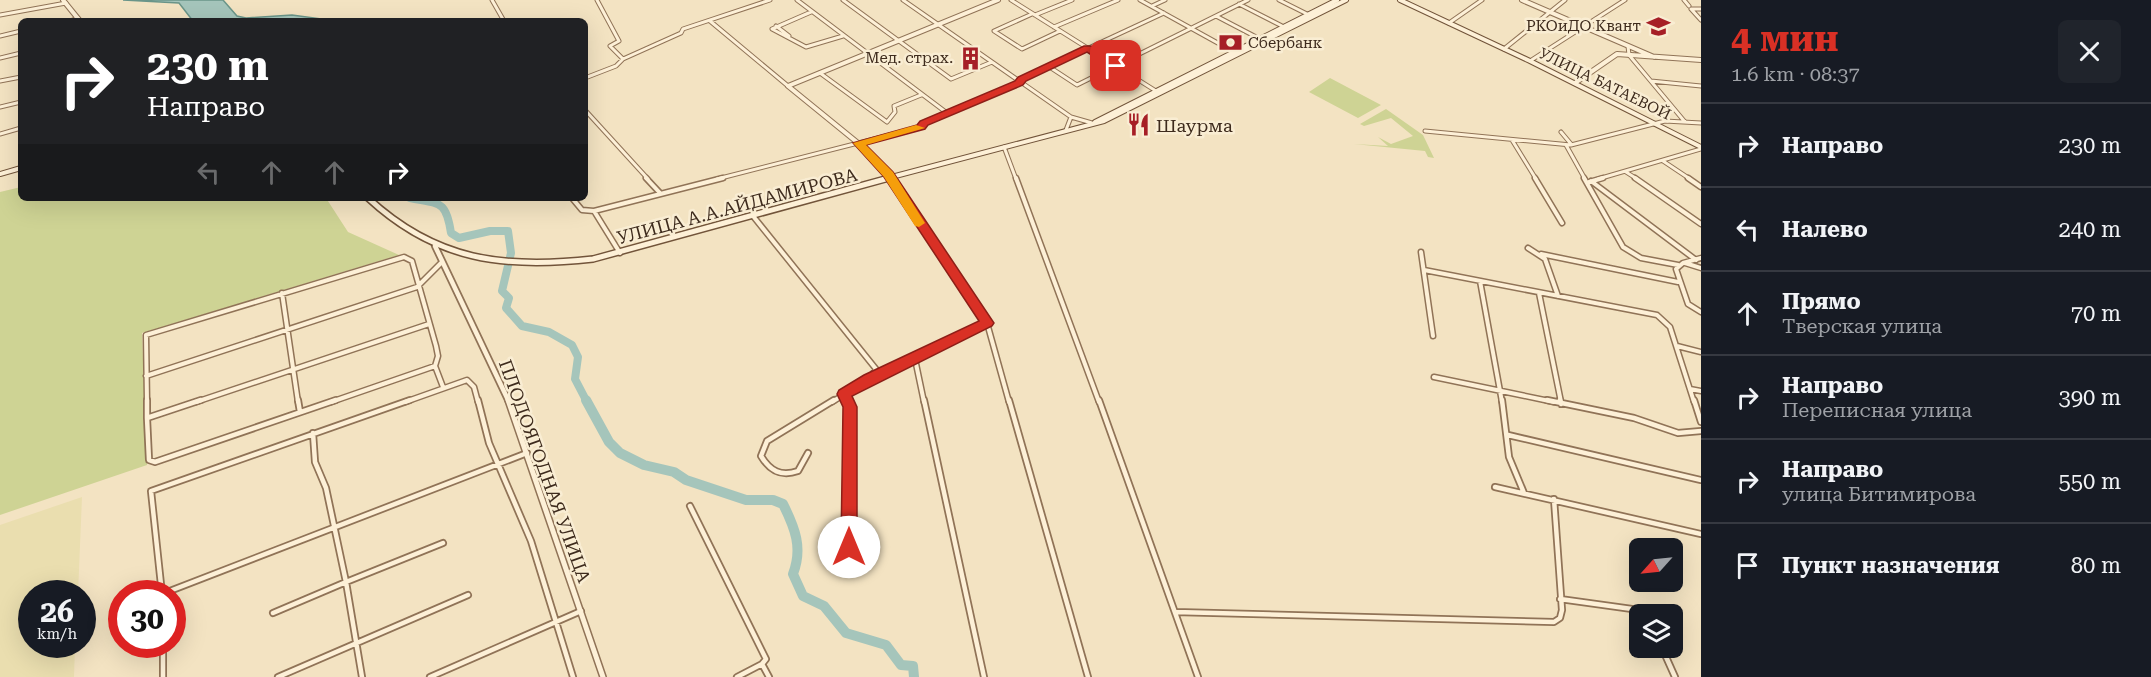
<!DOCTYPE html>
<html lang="ru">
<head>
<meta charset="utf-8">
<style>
  :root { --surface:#171b24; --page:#20242c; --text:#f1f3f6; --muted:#9ea1a6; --line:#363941; --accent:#d93025 }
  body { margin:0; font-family:"Roboto Serif",serif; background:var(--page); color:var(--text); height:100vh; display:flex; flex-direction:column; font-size:22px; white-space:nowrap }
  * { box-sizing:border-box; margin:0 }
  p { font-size:20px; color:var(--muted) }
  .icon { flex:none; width:33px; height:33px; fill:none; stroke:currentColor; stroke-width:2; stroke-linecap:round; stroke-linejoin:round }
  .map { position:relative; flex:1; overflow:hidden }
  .sheet { display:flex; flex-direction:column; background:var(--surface); width:450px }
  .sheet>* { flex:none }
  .banner { position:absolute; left:18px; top:18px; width:570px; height:183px; border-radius:9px; box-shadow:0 6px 24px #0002; background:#202124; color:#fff; overflow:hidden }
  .needle { width:39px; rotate:243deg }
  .tools { position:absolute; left:1629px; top:538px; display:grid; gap:12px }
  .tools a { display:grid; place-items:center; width:54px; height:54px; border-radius:9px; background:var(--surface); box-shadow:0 6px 24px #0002; font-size:30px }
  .speed { position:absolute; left:18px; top:580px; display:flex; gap:12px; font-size:30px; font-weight:700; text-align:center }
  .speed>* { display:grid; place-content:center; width:78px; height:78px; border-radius:50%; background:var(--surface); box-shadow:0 6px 24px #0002; line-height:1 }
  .speed small { font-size:15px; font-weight:400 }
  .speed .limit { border:9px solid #d22; background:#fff; color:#111 }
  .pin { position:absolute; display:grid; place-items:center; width:51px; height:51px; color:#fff; margin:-26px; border-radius:12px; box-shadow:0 3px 9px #0006 }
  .me { position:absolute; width:66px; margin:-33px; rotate:0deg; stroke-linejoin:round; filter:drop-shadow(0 0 4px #0008) }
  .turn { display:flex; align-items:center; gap:21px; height:126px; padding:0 30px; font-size:27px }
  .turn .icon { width:78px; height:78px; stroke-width:2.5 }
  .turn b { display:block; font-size:42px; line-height:51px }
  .lanes { display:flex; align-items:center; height:57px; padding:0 30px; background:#0003; justify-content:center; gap:30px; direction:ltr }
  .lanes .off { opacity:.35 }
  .round { display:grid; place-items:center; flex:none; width:63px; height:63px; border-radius:9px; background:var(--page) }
  .summary { display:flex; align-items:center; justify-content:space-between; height:102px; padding:0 30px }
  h1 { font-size:36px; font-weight:700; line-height:45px; color:var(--accent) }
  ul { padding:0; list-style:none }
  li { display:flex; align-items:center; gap:18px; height:84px; padding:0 30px; border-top:2px solid var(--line) }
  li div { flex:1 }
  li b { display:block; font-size:22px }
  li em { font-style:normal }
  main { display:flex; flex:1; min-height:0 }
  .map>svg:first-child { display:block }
  .farmland { fill:#eadeaf }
  .green { fill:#ced394 }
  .water { fill:#a5c5bb; stroke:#6a9589; stroke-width:1.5 }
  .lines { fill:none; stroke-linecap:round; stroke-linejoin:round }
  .river-far1 { stroke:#a5c5bb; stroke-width:8 }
  .river { stroke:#a5c5bb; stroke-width:10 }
  .minor-far2-casing { stroke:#907357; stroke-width:5 }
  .minor-far1-casing { stroke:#907357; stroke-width:7 }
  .minor-casing { stroke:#907357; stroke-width:8 }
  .tertiary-far2-casing { stroke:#907357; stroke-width:6 }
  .tertiary-far1-casing { stroke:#907357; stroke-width:8 }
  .tertiary-casing { stroke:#907357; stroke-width:8 }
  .secondary-far1-casing { stroke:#72543a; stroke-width:6 }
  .secondary-casing { stroke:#72543a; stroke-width:8 }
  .minor-far2 { stroke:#fdf0d7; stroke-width:3 }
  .minor-far1 { stroke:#fdf0d7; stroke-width:4 }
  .minor { stroke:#fdf0d7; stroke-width:4.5 }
  .tertiary-far2 { stroke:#fdf0d7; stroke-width:4 }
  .tertiary-far1 { stroke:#fdf0d7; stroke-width:4.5 }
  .tertiary { stroke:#fdf0d7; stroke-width:5 }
  .secondary-far1 { stroke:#fdf0d7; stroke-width:4 }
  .secondary { stroke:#fdf0d7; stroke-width:5 }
  .route { fill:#d93025; stroke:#8d1f18; stroke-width:1.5 }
  .slow { fill:#f59e0b }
  .labels { text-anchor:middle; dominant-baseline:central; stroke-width:5; stroke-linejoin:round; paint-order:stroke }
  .far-poi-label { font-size:15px; fill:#3e2b1d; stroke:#f9edd3; text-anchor:end }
  .far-street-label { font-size:15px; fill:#3e2b1d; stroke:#f9edd3 }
  .poi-label { font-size:18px; fill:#3e2b1d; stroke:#f9edd3; text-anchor:start }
  .street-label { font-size:18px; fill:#3e2b1d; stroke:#f9edd3 }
</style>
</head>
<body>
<main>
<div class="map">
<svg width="1701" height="677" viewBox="0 0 1701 677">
  <rect width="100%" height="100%" fill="#f3e3c2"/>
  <path class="farmland" d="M82,497l-4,97h-46v51h43l-1,32h-74v-152z"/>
  <path class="green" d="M1330,78l51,27 -23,13 -49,-26z
    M1386,109l37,26 11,23 -6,-1 -3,-6 -71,-7 34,2 -10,-9 13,7 22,-8 -22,-18 -27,8 -4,-2z
    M21,187v11h305l22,34 51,23 -257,78 5,132 -147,50v-323z"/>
  <path class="water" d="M123,0h100l14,16 9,2 46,-3 30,4 -1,2h-128l-14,-18z"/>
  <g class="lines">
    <path class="river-far1" d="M410,198c30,6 36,2 41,35l8,5 31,-7h18l3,22 -9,38 7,7 -3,10 16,18 27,6 23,13 6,12 -3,22 12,23"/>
    <path class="river" d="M586,400l23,42 11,11 24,12 30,7 12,8 60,20h27l10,4c12,24 20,44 10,70l10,22 21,10 22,27 40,12 15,20 12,1 1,11"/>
    <defs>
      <path id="minor-far2" d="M492,0l12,21
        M597,0l22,41 -9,5 13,13
        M797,0l150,113
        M843,0l108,79 41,-17
        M903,0l168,117 21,6
        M1011,0l145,91
        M1140,0l94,52
        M1279,0l30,15
        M1684,0l5,6
        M1239,4l45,23
        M1152,6l13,-6
        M1691,9l10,11
        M1691,9h10
        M811,12l-39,17 34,18 37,-11
        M1032,14l-38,17 28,18 38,-18
        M0,15l66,-12
        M1035,15l37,-15
        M1216,16l44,23
        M70,21l8,-3
        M710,21l78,65
        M1449,23l33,-23
        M776,26l13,10
        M1054,27l64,-27
        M0,36l21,-5
        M1628,46l1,9 56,67
        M1504,49l61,-49
        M0,58l21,-5
        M1530,61l95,-61
        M1048,66l29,19 171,-85
        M820,73l67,49 8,-10 -1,-6 27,-11
        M585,78l31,-12 7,-7 58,-26 2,-4 87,-29
        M0,81l21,-4
        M1651,81l50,5
        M0,107l21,-5
        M585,110l63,69
        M1066,130l5,-13
        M1425,131l146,14 94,-24 36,2
        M1561,132l10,12
        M0,134l21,-6
        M1512,140l24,39
        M1566,145l19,34
        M1004,147l12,32
        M1663,161l27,18
        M1626,172l11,7
        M717,179l204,-52 3,-4 95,-40 3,-4 142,-66
        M1598,179l103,-30"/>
      <path id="minor-far1" d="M646,178l14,15
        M890,178l97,145 22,79
        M1016,178l83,224
        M1535,178l27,45
        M1584,178l39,69 18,11 37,7
        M1635,178l66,46
        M1688,178l13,9
        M1591,181l105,79
        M1589,182l14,-4
        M572,198l10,12 12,1
        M753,216l123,153 -7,10 -37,23
        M1528,248l17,11 13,37
        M1421,252l12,84
        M620,253l-26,-42 129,-33
        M1541,254l137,28
        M1701,258l-18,5 -7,6 12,35 13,8
        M1685,263l16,5
        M1424,270l233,45 13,12 24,75
        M1480,281l22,121
        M282,293l16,109
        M1539,293l22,109
        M1677,346l24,6
        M915,359l9,43
        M146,376l271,-89 24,-24
        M1434,377l120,25
        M869,379l118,-56
        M1690,389l11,2
        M844,394l4,8
        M147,402l-1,-67 258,-78 8,4 24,85 2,10 -3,10 8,21
        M196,402l233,-78
        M331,402l104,-36
        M405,402l62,-22 7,7 4,15"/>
      <path id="minor" d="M147,400v18l54,-18
        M298,400l2,12
        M478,400l11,43 42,98 42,136
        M847,400l3,7 -1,140
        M924,400l60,277
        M1009,400l79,277
        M1099,400l99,277
        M1502,400l7,57 15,36
        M1547,400l87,18 44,15 23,-2
        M1560,400l1,4
        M1694,400l7,22
        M147,418l2,42 6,2 181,-62
        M313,433l2,29 11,26 20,94 97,-39
        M1508,435l193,45
        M808,453l-10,18c-17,6 -28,0 -37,-15l6,-15 67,-41
        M1495,487l206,47
        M690,506l76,153 -4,5 7,13
        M162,594l-11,-103 259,-91
        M162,594l365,-141
        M1560,599l72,10 14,6
        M1175,612l379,10 6,-4 2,-8 -8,-111
        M273,613l73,-31 16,95
        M163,645v32
        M1662,648l13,29
        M278,677l190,-82
        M430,677l151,-66
        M737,677l25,-13"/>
      <path id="tertiary-far2" d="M63,0l17,21
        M1522,0l132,57
        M1575,83l42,-29 84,6
        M890,178l-32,-35 -70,-57 210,-86"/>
      <path id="tertiary-far1" d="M435,246l74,156"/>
      <path id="tertiary" d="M508,400l95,277"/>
      <path id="secondary-far1" d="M1400,0l130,61 171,86
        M1095,122l242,-122
        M0,174l21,-6
        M884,179l220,-58 242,-121"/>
      <path id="secondary" d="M368,198c68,63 136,71 225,61l296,-81"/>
    </defs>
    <use href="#minor-far2" class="minor-far2-casing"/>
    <use href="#minor-far1" class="minor-far1-casing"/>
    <use href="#minor" class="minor-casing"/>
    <use href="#tertiary-far2" class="tertiary-far2-casing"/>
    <use href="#tertiary-far1" class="tertiary-far1-casing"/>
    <use href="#tertiary" class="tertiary-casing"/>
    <use href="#secondary-far1" class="secondary-far1-casing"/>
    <use href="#secondary" class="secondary-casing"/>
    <use href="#minor-far2" class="minor-far2"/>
    <use href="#minor-far1" class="minor-far1"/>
    <use href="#minor" class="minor"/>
    <use href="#tertiary-far2" class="tertiary-far2"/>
    <use href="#tertiary-far1" class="tertiary-far1"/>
    <use href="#tertiary" class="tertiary"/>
    <use href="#secondary-far1" class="secondary-far1"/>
    <use href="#secondary" class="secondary"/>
  </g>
  <path class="route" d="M1084,46h7l31,20 -9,3 -26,-17 -61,29 -3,4 -95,40 -3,4 -59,16 27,27 101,151 -2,3 -140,70 5,11v140l-2,5 -6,2 -6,-2 -2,-5 2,-140 -6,-13 2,-4 25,-15 115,-54 -95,-144 -31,-34 64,-18 3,-4 95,-40 3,-4z"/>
  <path class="slow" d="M916,125l9,3 -59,17 27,27 32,51 -6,4 -4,-1 -31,-49 -31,-34z"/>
  <defs>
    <symbol id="school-bare" viewBox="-9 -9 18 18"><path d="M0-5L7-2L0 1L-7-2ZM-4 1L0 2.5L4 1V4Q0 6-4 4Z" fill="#a61f26" stroke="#f9edd3" stroke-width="2.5" paint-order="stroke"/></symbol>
    <symbol id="bank-bare" viewBox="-9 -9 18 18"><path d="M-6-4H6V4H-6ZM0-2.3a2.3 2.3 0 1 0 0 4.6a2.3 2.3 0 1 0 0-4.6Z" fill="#a61f26" stroke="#f9edd3" stroke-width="2.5" paint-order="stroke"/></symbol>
    <symbol id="building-bare" viewBox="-9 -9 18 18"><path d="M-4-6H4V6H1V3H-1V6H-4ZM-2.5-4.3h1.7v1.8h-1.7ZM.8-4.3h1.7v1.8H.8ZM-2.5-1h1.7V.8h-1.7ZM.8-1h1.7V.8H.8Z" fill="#a61f26" stroke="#f9edd3" stroke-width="2.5" paint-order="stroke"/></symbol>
    <symbol id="restaurant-bare" viewBox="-9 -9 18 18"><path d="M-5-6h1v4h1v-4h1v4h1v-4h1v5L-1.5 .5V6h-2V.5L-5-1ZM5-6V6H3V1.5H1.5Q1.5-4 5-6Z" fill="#a61f26" stroke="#f9edd3" stroke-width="2.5" paint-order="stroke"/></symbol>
  </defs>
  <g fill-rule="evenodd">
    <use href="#school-bare" x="1642" y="10" width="33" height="33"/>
    <use href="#bank-bare" x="1214" y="26" width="33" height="33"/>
    <use href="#building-bare" x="954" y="42" width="33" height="33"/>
    <use href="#restaurant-bare" x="1122" y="108" width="33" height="33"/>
  </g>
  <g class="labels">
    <g class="far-poi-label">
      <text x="1641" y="26">РКОиДО Квант</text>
      <text x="1248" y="43" text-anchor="start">Сбербанк</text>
      <text x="953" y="58">Мед. страх.</text>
    </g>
    <g class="far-street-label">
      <text transform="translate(1605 84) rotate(26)">УЛИЦА БАТАЕВОЙ</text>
    </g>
    <g class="poi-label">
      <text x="1156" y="125">Шаурма</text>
    </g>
    <g class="street-label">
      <text transform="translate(737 206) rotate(-15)">УЛИЦА А.А.АЙДАМИРОВА</text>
      <text transform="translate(545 471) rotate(70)">ПЛОДОЯГОДНАЯ УЛИЦА</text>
    </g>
  </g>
</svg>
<div class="tools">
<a><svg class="needle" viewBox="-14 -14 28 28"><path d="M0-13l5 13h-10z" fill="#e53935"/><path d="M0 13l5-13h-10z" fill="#9ea1a6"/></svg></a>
<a><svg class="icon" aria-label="layers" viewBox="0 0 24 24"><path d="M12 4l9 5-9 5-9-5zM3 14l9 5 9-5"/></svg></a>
</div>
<div class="speed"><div>26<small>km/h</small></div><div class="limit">30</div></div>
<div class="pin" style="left:1116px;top:66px;background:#d93025"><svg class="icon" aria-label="arrive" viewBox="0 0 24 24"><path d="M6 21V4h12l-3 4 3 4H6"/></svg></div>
<svg class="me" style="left:849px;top:547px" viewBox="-20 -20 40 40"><circle r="19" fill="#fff"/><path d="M0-13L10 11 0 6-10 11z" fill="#d93025"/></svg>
<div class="banner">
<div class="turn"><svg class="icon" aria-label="right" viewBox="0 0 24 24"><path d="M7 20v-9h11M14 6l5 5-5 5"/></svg><div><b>230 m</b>Направо</div></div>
<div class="lanes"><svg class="icon off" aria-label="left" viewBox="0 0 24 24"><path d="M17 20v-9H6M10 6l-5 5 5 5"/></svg><svg class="icon off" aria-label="ahead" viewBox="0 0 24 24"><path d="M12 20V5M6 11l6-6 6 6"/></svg><svg class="icon off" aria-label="ahead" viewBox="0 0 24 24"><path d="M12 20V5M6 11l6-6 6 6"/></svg><svg class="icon" aria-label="right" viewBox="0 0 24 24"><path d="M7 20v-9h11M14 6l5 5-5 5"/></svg></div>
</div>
</div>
<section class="sheet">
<div class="summary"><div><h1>4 мин</h1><p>1.6 km · 08:37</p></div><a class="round"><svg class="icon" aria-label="close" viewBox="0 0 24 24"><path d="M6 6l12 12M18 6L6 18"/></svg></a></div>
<ul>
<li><svg class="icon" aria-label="right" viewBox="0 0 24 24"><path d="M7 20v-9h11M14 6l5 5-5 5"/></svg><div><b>Направо</b></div><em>230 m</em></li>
<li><svg class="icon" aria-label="left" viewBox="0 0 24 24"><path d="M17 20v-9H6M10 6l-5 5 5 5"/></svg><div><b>Налево</b></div><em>240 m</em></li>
<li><svg class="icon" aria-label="ahead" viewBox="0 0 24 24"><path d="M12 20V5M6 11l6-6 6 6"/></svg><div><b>Прямо</b><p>Тверская улица</p></div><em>70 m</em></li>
<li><svg class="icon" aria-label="right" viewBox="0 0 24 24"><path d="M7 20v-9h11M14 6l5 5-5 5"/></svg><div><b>Направо</b><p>Переписная улица</p></div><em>390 m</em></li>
<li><svg class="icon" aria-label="right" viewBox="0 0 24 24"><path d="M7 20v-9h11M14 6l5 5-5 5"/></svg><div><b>Направо</b><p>улица Битимирова</p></div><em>550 m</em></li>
<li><svg class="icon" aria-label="arrive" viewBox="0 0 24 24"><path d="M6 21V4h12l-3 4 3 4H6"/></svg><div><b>Пункт назначения</b></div><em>80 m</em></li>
</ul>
</section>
</main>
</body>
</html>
